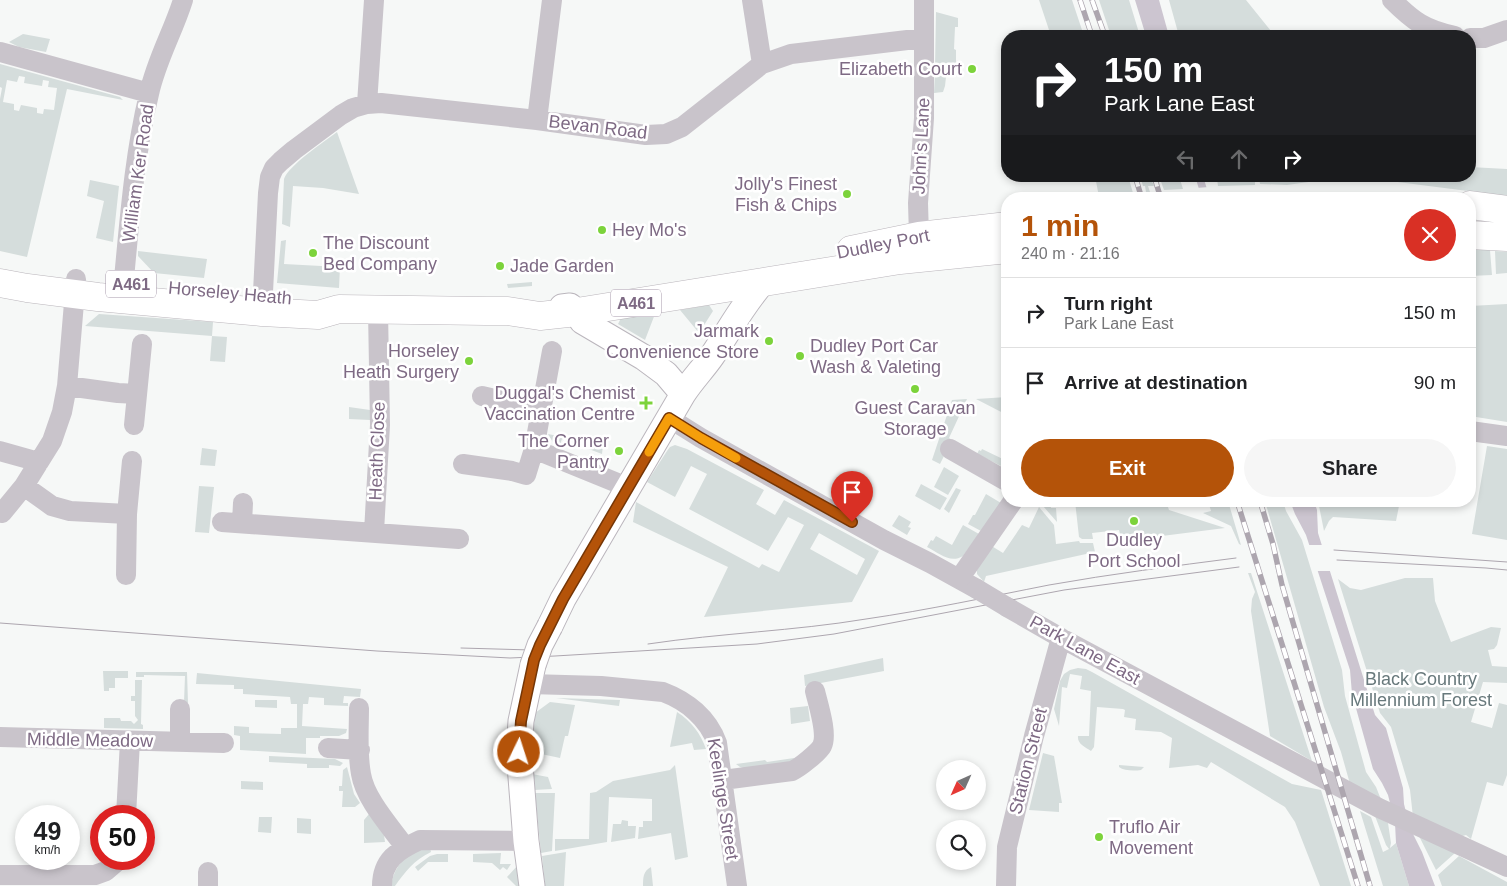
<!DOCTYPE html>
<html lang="en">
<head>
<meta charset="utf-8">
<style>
  :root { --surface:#fff; --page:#f6f6f6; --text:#202124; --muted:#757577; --line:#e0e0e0; --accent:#b45309 }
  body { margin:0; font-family:Arial,sans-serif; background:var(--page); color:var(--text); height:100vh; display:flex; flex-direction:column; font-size:19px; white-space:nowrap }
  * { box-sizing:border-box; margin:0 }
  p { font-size:16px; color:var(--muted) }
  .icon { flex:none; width:28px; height:28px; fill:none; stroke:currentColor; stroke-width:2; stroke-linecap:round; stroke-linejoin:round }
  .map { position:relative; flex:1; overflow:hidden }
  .side { position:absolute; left:1001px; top:192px; width:475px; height:315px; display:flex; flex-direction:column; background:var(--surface); border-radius:20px; box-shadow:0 2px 8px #0003 }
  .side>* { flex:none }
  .banner { position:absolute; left:1001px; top:30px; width:475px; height:152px; border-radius:20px; box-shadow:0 2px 8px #0003; background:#202124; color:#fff; overflow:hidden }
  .needle { width:32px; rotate:225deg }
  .fabs { position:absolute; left:936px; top:760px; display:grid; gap:10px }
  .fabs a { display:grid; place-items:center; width:50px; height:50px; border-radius:50%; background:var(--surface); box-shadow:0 2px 8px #0003; font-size:25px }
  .speed { position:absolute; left:15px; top:805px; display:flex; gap:10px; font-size:25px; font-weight:700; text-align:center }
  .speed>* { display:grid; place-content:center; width:65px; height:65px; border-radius:50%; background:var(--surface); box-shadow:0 2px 8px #0003; line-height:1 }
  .speed small { font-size:12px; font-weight:400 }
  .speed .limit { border:8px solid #d22; background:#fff; color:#111 }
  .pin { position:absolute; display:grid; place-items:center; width:42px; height:42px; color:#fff; margin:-51px -21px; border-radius:50% 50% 50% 0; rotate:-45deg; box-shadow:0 0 5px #0007 }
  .pin .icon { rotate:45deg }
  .me { position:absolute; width:55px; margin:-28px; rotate:4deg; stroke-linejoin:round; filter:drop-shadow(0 0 4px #0008) }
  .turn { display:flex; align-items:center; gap:18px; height:105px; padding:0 20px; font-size:22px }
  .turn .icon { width:65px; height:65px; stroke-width:2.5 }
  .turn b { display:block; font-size:35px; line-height:42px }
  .lanes { display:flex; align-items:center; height:48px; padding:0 20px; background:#0003; justify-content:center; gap:25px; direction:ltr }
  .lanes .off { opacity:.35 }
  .round { display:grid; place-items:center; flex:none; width:52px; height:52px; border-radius:26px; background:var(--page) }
  .head { display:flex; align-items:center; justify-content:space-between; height:85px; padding:0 20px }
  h1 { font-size:30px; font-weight:800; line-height:38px; color:var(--accent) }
  .primary-button { display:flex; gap:10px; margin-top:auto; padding:10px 20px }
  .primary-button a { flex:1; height:58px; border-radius:30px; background:var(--accent); color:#fff; font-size:20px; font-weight:800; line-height:58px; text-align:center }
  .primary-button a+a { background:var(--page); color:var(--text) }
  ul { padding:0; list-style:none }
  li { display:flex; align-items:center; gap:15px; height:70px; padding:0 20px; border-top:1px solid var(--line) }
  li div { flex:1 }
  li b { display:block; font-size:19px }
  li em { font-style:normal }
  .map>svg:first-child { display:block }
  .green { fill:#d5dddc; fill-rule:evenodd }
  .water { fill:#ccc5d0 }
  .pier { fill:#f6f8f7 }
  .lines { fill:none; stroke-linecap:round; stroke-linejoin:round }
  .major-casing { stroke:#bbb6bd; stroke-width:27 }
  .highway-casing { stroke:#bab5bb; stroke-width:29 }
  .minor { stroke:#c9c4cb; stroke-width:20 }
  .major { stroke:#fff; stroke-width:25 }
  .highway { stroke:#fff; stroke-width:28 }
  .tram { stroke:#ada6af; stroke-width:1 }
  .rail-casing { stroke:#ada6af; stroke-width:5.5 }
  .rail { stroke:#fff; stroke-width:4; stroke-dasharray:11; stroke-linecap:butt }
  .major-bridge-casing { stroke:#bbb6bd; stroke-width:27; stroke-linecap:butt }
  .minor-bridge { stroke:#c9c4cb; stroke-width:20 }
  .major-bridge { stroke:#fff; stroke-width:25 }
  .route-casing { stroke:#753606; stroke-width:12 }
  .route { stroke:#b45309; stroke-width:9 }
  .slow { stroke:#f59e0b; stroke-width:9 }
  .poi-dot { fill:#7cd33b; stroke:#fff; stroke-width:2 }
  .labels { text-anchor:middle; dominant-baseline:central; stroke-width:5; stroke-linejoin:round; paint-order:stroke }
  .shield { fill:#fff; stroke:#a597a9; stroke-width:1 }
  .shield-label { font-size:16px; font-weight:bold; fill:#7e6a84 }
  .poi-label { font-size:18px; fill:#7e6a84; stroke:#fff; text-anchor:end }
  .street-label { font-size:18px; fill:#7e6a84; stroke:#fff }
  .park-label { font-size:18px; fill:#68797c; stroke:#fff }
</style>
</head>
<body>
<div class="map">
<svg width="1507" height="886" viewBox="0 0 1507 886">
  <rect width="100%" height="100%" fill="#f6f8f7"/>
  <path class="green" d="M1039,0h33l12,36h-33z
    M1099,0h30l11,36h-29z
    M1169,0h77l29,36h-96z
    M936,12l22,6v9h-3l-1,22 2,1v14c-10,-1 -13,5 -21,4z
    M23,34l27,5 -4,13 -27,-5 -10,-5z
    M0,64l120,33 3,3 -56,-11 -40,168 -27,-6v-152l2,-11 -2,-1zM19,76l6,1 -1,6 18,3 1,-6 6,1 -1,6 9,1 -3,22 -10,-1 -1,5 -6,-1v-5l-16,-3 -2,6 -5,-1v-6l-11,-2 4,-22 10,2z
    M949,66h4l-1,11h-6l-1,9 -2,6 -9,1 1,-22 5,1z
    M337,132l22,62 -36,-6 -30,-2 -3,41 -8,-3 2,-45c5,-14 40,-37 53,-47z
    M1470,167l37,2v27l-133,-17v-3h96z
    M1095,176h33l5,17 -34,4z
    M1140,176h10l4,10h-6l2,6h-4l-1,-6h-2z
    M1159,176h20l4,13 -19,1z
    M1244,176h98l-1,3 -18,1 -36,5 -27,-1 -1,-6z
    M1217,179l38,3v3l-37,1z
    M90,180l29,6 -6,56 -17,-4 8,-37 -17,-5z
    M286,240l-2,24 56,3 -1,21 -62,-5 4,-42z
    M1470,249l20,1 2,25 -22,1z
    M138,251l69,8 -3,19 -50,-5 -16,-17z
    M1495,251l12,1v21l-11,1z
    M532,282v4l-24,2 -1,-4z
    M1507,304v118l-37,-6v-110z
    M709,305l4,6 -14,22 -19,-23z
    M99,314l114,8 -1,14 15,1 -2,25 -15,-1 2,-25 -127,-10z
    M655,314l-10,26 -27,-16 3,-6z
    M1007,397v18l-31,-16z
    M967,399l-18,39 3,2 -12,24 -8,-4 20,-60z
    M349,407l21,3v10l-21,-1z
    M548,434l55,11 -1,9 -40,-15 -3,8 -5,-3z
    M675,445l12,4 77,41 -8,14 19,11 9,-15 95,51 -27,51 -148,15 24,-50 -95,-45 3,-20 123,66 3,-4 17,8 25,-47 -16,-8 -20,34 -79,-42 18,-35 -16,-8 -16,31 -28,-15 20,-31 3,-4zM819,533l46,26 -8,16 -47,-26z
    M1487,446l20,3v91l-35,-6z
    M202,448l15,2 -2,16 -15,-1z
    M982,449l25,12v8l-30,-15 2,-4 2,1z
    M944,467l15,9 -11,19 -14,-8z
    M921,484l26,14 -7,12 -25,-14z
    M199,486l15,1 -5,46 -14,-1z
    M956,488l5,2 -12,23 -5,-4z
    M986,494l15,9 -20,28 -13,-7 5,-9h2z
    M1046,501h4l1,7h5l1,14 -14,-16z
    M1075,501h91l3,9 56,18 -71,9 -31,9 -4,-16 -27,3 1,6h-11l-3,-2z
    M1208,501h20l13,44 -2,-1 -8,-18 -28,-13 8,-2z
    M1265,501h18l3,10 16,29 40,130 3,26 21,76 10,15 6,15 -32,-18 -9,-32 -17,-45z
    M1318,501h82l-4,20 -63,-4 -4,4 -5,10z
    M1039,507l15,18 2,19 23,-3 1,2h13l2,9 -109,24 -2,6 -7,-8v-4l13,-25 13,8 19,-28 7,3z
    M899,515l12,7 -3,5 3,1 -4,7 -15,-9z
    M963,525l16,9 -16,22c-13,8 -24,-3 -36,-9l4,-7 2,1 3,-5 16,9z
    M1248,573h3l61,188 -42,-25 -19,-125 1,-12 3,-7z
    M1405,578h28l2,23 16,41 40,-15 10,1 -4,17 -3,4 -6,1 4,16 15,1v16l-24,-1 -12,40 21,6 7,-25 8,2v70l-4,11 -16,-4 -16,57 -5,-4 -7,2 -46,-20 -3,-27 -19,-63 -11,-14 -42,-134 12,9 11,2z
    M883,658l1,13 -79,15 -1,-11z
    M1078,668l8,1 6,3 200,112 29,6 30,96h-31l-25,-64 -10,-15 -74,-45 -4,6 -9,-3 -29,3 3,-30 -11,-6 -26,-2 1,-11 -12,-2 1,-7 -2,-1 -26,-2 -3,40 -3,4c-6,-4 -14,-7 -13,-15h11l2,-45 -11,-2 2,-13 -12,-2 -3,14 -5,-1 -3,39 -5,-17 6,-28 4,-7 6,-4z
    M103,671h25v7h-13v10h-6v3h-5z
    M136,672h51l1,31 -4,-1 1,-26 -41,-1v2h-8z
    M197,673l164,16 -1,8 -16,-1 -1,7h5v3l-24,-1v-7l-15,-1 -1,7h-5l-1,22 45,3 -1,4 -7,3h-19v2h-14v16l-66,-4v-14l-6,-1v-9l15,1v6l32,1v-6h16v-24h-6l-1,-7 -47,-3v-5h-9v-4l-38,-1z
    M135,680h7l-1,44 2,1v4l-39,-1v-10h16l1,3h10l3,3 4,-4 -3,-4v-15h-4v-5h4z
    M556,698l64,2 -1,6z
    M255,700h22v8l-22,-1z
    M550,702l25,3 -7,31h-3l-5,22 -28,-6 3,-39z
    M808,706l2,15 -19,3 -1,-16z
    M677,712c14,9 24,22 29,37l-12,1 -2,-7 -22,4z
    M1043,753l11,3 8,47h-3v9l-30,-2z
    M269,756l66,3 8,4 -3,3 -11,-1v3h-22v-4l-38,-2z
    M794,758v4l-47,7 -7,-2 -4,-3 29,-4 2,2z
    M675,765l13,92 -13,3 -4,-27 -33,6 1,-12h4v-6h9v-22l-43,-2 -2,45 -52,9v-12h34l1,-46 6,-1 17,-11 57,-11z
    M1119,765l25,2 -3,3c-7,1 -17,1 -22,-3z
    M347,767l7,27 6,9 -5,4h-13l1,-16h-4v-5h3l1,-16z
    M532,774l16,3 4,12 -18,1z
    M241,781l22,1v8l-22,-1z
    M535,793h20l-3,58 -11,2z
    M1360,811l11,6 12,35 6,-3 -3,-4 -11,-29 13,7 3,20 -1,5 6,-5 13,43h-26z
    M369,814l15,21 1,7 -21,1v-23z
    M259,817h13l-1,16 -13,-1z
    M297,818l14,1v15l-14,-1z
    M622,820l6,1v5h8l-1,12 -24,4 2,-18h8z
    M1417,832l38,21 -19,17z
    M430,848l1,4c-17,8 -26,20 -36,34h-4c2,-14 9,-27 23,-34 4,-3 11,-3 16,-4z
    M566,852l-2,34h-19l-3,-30z
    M501,853l-1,11h11l-4,6 -4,-3 -3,3 -8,-7 -19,-1v-8z
    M437,854h11v8h-20l-10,9 -3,-4 15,-11z
    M1459,856l48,26v4h-65l-4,-11z
    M518,865l2,21h-4l-9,-9z
    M651,867l2,19h-10c0,-8 0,-15 8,-19z"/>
  <path class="water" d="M1135,0h24l10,36h-23z
    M1195,176h8l7,23h-8z
    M1290,501h24l3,9 1,23 57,182 11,13 17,60 1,16 5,20 5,12 8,16 13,34h-26l-13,-43 -1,-20 -7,-28 -6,-12 -9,-14 -21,-75 -2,-24 -44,-135 -11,-21z"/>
  <path class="pier" d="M1209,187l3,12h-13l-3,-11z
    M1307,545h18l8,26h-18z"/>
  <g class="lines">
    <defs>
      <path id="major" d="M562,307l8,-1 7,6 5,9 61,36 23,17 17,20
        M550,626l13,-27 120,-205c9,-14 20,-25 29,-38 17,-25 31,-52 51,-74
        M532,886l-6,-45 -7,-89 2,-31 12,-56"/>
      <path id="highway" d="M1470,205l37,5
        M1470,235l37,2
        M851,250l68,-14 89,-10
        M0,283l27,5 71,9 164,15 56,3 21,-6 147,2h22l32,5 37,-4 323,-52 108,-11"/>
    </defs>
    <use href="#major" class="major-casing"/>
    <use href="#highway" class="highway-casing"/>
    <path class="minor" d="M752,0l10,64
      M924,0v118l-6,85 1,33 1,6 6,3
      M1392,0c21,21 33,30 63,36
      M1470,38h14l23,-8
      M0,52l149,41
      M367,104l14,-1 156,17 109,15 20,-1 16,-7 80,-63 29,-10 133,-16
      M537,120l15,-120
      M122,299c7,-69 11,-138 27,-205 7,-33 24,-62 34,-94
      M262,312l6,-119 2,-16 4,-9 7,-7 13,-11 47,-35 12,-7 14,-4 7,-104
      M67,386l51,7 19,1
      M482,396l59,14
      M669,418l32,20 183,102 46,23 47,26
      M134,425l8,-81
      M1470,431l37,5
      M534,449l81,33 12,7
      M950,449l58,33
      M0,451l39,11
      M463,464l49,7 14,4 8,-26 18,-98
      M24,486l28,20 18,5 57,3
      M2,513l22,-27 28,-45 10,-29 5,-26 9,-107
      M222,522l237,17
      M242,523l1,-20
      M374,532l6,-107 -2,-115
      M126,575l1,-61 5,-53
      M959,579l54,-78
      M1007,607l54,31 318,170 128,59
      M529,684l72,2 62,6c24,9 45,26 54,51l20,143
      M359,708c0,22 -2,45 2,66 4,25 29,52 44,73
      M180,709v32
      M0,737l224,6
      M328,748l32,2
      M723,780l69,-9c7,-3 27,-19 30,-25 6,-12 -4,-42 -7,-55
      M126,816l4,-75
      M0,875h95l11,-4 14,-12
      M208,886v-14
      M382,886c0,-26 16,-36 38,-46l106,1
      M1006,886l1,-39 27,-111 27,-98"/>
    <use href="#major" class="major"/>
    <use href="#highway" class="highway"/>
    <path class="tram" d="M1334,550l173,12
      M1337,560l149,8 21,2
      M0,623l377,28 133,7 45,-2 202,-12 77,-10 230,-44 175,-23
      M648,644c73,-11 146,-13 218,-25 62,-9 122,-22 183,-34 62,-11 125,-19 187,-27
      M461,648l70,2"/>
    <defs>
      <path id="rail" d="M1080,0l12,36
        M1092,0l13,36
        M1135,176l7,23
        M1154,176l7,23
        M1237,501l121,385
        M1260,501l13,43 9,41 88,301"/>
    </defs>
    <use href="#rail" class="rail-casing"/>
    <use href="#rail" class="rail"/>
    <defs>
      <path id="major-bridge" d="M533,665l7,-20 10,-19"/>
    </defs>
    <use href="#major-bridge" class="major-bridge-casing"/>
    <path class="minor-bridge" d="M977,589l30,18"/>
    <use href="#major-bridge" class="major-bridge"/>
  </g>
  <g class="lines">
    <defs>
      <path id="route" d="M519,752l2,-31 13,-61 6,-15 23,-46 106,-181 32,20 151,84"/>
    </defs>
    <use href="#route" class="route-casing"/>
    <use href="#route" class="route"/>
    <path class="slow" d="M649,452l20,-34 32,20 35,20"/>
  </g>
  <g class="poi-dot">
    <circle cx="972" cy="69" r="5"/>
    <circle cx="847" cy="194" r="5"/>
    <circle cx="602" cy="230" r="5"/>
    <circle cx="313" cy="253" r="5"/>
    <circle cx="500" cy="266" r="5"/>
    <circle cx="769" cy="341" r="5"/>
    <circle cx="800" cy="356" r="5"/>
    <circle cx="469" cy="361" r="5"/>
    <circle cx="915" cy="389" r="5"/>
    <path d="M643.5 395.5h5v5h5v5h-5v5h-5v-5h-5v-5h5z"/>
    <circle cx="619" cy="451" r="5"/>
    <circle cx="1134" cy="521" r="5"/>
    <circle cx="1099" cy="837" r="5"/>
  </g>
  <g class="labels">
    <g class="shield">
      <rect x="106" y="270.5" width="50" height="27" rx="4"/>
      <rect x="611" y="289.5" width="50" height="27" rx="4"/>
    </g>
    <g class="shield-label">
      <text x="131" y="284">A461</text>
      <text x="636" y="303">A461</text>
    </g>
    <g class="poi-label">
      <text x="962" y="69">Elizabeth Court</text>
      <text x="837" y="184">Jolly's Finest<tspan x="837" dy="21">Fish &amp; Chips</tspan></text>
      <text x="612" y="230" text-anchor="start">Hey Mo's</text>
      <text x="323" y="243" text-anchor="start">The Discount<tspan x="323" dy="21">Bed Company</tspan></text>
      <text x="510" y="266" text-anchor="start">Jade Garden</text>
      <text x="759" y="331">Jarmark<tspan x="759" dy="21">Convenience Store</tspan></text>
      <text x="810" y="346" text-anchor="start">Dudley Port Car<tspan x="810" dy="21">Wash &amp; Valeting</tspan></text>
      <text x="459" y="351">Horseley<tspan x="459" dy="21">Heath Surgery</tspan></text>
      <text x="635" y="393">Duggal's Chemist<tspan x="635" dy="21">Vaccination Centre</tspan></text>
      <text x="915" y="408" text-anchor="middle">Guest Caravan<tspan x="915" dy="21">Storage</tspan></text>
      <text x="609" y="441">The Corner<tspan x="609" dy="21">Pantry</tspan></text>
      <text x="1134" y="540" text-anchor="middle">Dudley<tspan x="1134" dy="21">Port School</tspan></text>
      <text x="1109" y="827" text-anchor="start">Truflo Air<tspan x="1109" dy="21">Movement</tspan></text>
    </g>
    <g class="street-label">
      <text transform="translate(598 127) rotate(7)">Bevan Road</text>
      <text transform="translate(921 146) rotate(-87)">John's Lane</text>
      <text transform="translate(138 173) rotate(-82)">William Ker Road</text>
      <text transform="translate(883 244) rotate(-11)">Dudley Port</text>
      <text transform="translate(230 293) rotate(5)">Horseley Heath</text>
      <text transform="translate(377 451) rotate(-88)">Heath Close</text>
      <text transform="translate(1085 650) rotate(29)">Park Lane East</text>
      <text transform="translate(90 740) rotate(1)">Middle Meadow</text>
      <text transform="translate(1028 761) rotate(-76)">Station Street</text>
      <text transform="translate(723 799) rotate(81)">Keelinge Street</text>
    </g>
    <g class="park-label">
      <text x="1421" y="679">Black Country<tspan x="1421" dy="21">Millennium Forest</tspan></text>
    </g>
  </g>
</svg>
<div class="fabs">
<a><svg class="needle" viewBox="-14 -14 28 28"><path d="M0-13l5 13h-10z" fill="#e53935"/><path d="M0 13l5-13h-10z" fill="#757577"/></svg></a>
<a><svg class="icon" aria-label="search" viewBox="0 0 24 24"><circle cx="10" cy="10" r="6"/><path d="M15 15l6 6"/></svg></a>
</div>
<div class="speed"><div>49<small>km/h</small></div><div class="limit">50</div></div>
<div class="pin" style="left:852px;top:522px;background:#d93025"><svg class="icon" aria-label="arrive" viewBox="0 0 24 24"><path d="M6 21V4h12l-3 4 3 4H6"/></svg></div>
<svg class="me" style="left:519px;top:752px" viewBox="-20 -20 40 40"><circle r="17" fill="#b45309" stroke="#fff" stroke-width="3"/><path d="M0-11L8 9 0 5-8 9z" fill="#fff"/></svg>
<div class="banner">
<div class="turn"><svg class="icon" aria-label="right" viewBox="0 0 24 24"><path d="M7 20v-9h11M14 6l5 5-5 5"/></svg><div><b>150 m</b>Park Lane East</div></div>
<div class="lanes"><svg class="icon off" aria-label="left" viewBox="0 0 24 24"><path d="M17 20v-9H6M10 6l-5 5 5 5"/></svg><svg class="icon off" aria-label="ahead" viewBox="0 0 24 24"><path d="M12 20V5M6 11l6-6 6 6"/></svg><svg class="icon" aria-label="right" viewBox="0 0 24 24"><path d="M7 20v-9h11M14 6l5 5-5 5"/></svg></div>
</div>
<section class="side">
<div class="head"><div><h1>1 min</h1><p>240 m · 21:16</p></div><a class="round" style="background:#d93025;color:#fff"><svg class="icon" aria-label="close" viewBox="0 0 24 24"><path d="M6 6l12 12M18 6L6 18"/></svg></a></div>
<ul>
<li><svg class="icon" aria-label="right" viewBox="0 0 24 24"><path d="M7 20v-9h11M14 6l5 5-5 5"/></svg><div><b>Turn right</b><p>Park Lane East</p></div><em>150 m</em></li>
<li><svg class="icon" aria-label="arrive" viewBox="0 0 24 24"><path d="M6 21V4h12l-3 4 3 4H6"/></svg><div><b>Arrive at destination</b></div><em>90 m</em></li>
</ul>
<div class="primary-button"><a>Exit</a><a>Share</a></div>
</section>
</div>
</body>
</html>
